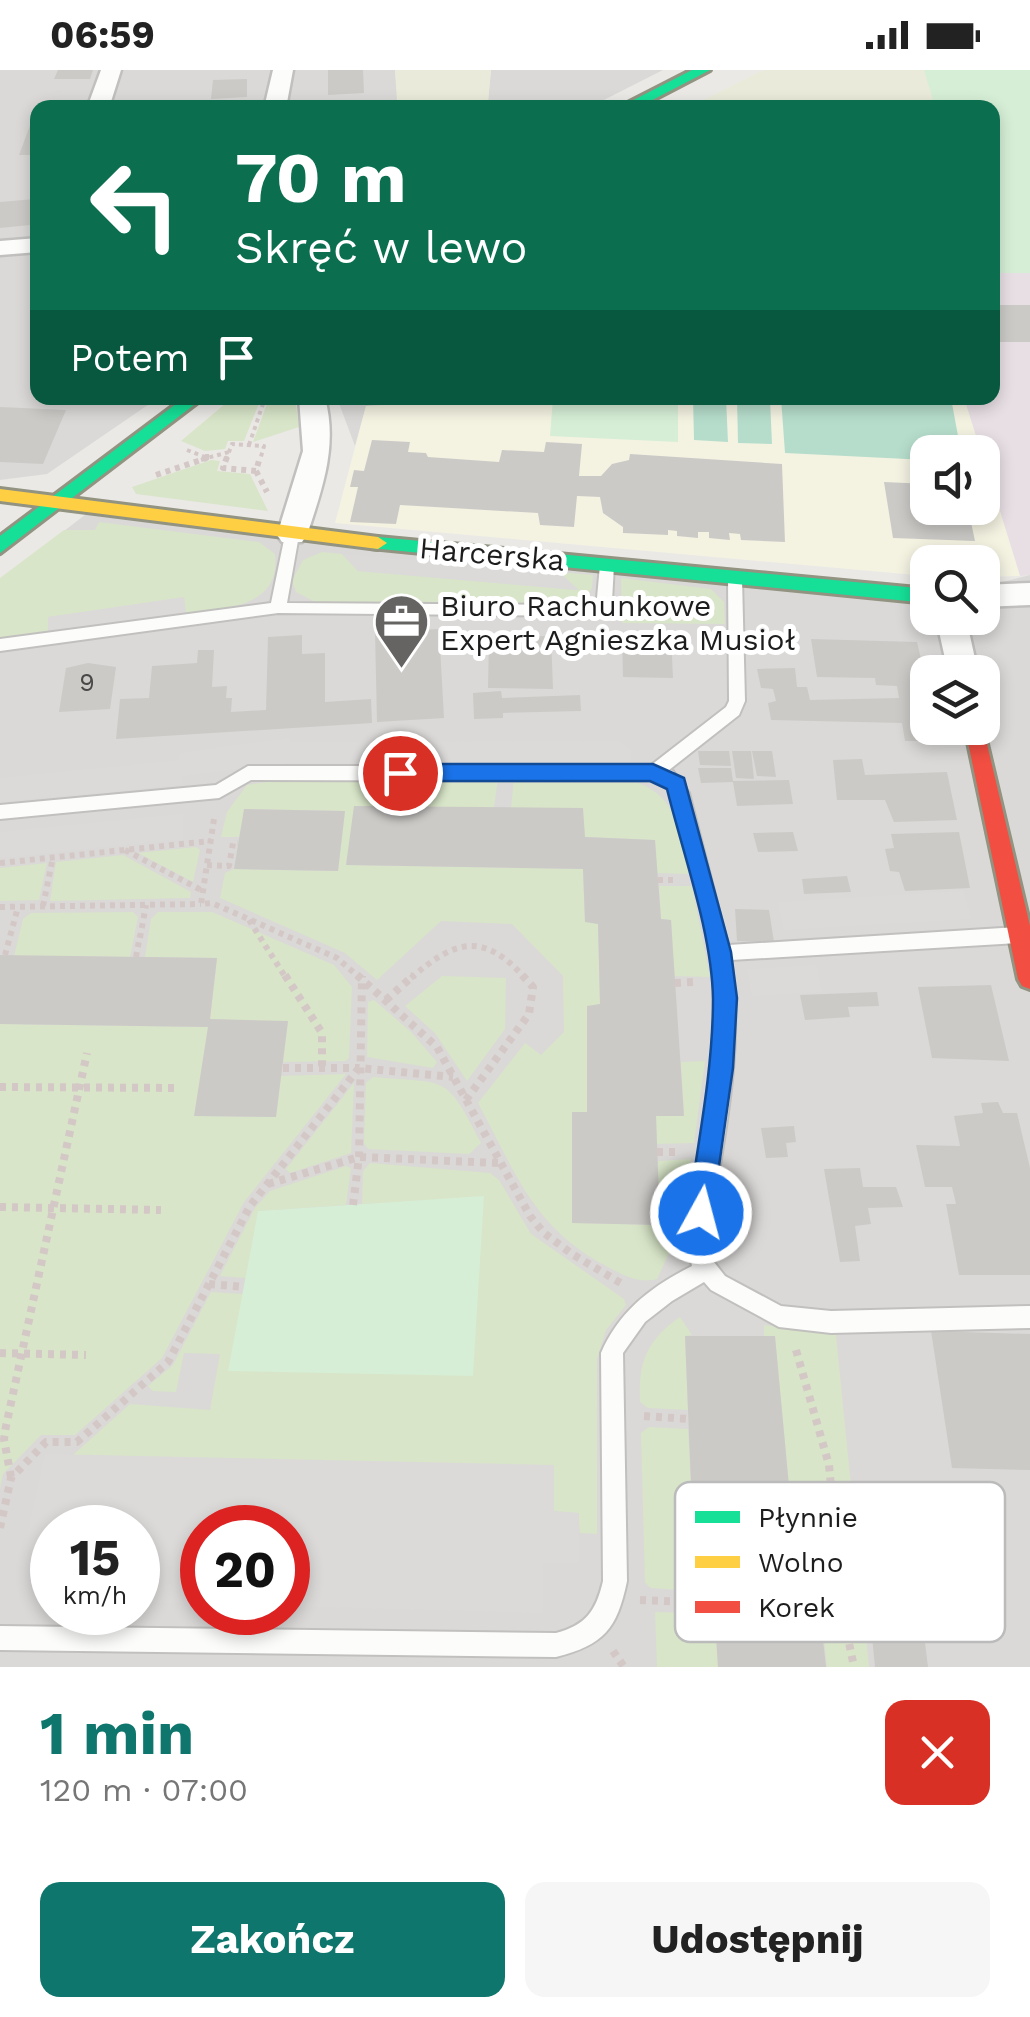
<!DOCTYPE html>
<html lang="pl">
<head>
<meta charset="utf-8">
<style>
  :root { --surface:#fff; --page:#f6f6f6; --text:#222; --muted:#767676; --accent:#0f766e }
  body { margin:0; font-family:"Work Sans",sans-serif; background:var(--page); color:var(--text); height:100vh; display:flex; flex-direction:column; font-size:38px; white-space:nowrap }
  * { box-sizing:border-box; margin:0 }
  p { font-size:32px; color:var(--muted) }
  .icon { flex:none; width:55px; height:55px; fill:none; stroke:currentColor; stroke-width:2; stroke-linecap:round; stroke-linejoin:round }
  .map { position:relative; height:1597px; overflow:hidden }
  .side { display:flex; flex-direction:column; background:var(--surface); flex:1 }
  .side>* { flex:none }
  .top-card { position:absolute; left:30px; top:30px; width:970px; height:305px; border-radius:20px; box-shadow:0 5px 15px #0003; background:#0b6e4f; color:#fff; overflow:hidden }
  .fabs { position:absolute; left:910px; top:365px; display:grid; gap:20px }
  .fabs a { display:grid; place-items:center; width:90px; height:90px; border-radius:20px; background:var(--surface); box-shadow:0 5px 15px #0003; font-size:50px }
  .speed { position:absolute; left:30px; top:1435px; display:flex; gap:20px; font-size:50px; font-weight:700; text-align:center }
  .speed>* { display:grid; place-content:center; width:130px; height:130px; border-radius:50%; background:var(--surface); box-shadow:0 5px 15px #0003; line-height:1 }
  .speed small { font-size:25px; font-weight:400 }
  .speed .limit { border:15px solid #d22; background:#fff; color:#111 }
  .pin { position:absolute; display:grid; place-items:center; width:85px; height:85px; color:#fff; margin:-42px; border:5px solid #fff; border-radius:50%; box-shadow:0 2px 10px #0007 }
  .me { position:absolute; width:110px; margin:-55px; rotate:7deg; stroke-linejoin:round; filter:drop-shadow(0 0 8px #0008) }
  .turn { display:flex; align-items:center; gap:35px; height:210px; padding:0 40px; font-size:45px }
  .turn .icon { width:130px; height:130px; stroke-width:2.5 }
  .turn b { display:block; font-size:70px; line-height:85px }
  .then { display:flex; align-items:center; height:95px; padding:0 40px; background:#0003; gap:20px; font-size:38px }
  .round { display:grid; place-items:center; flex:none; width:105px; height:105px; border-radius:20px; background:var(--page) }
  .summary { display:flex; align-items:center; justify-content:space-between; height:170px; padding:0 40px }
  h1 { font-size:60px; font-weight:700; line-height:75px; color:var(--accent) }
  .primary-button { display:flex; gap:20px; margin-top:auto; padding:20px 40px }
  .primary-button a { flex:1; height:115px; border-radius:20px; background:var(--accent); color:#fff; font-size:40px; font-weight:700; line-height:115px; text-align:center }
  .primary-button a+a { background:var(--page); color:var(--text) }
  .status { display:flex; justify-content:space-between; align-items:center; height:70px; padding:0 50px; background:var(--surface); direction:ltr }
  .status svg { height:28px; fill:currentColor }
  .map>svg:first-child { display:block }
  .residential { fill:#dad9d7; fill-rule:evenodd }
  .industrial { fill:#e8dfe4 }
  .education { fill:#f4f3e2 }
  .farmland { fill:#eaeada }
  .grass { fill:#d8e5c8 }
  .park { fill:#d6eed6 }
  .pitch { fill:#b6ddcc }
  .parking { fill:#dbdad9 }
  .building { fill:#cccac7 }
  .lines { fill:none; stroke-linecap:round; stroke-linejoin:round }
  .lane-casing { stroke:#c1c0be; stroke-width:4 }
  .street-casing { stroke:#c1c0be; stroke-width:5 }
  .fast-casing { stroke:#929380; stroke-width:6 }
  .slow-casing { stroke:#929380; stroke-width:6 }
  .jam-casing { stroke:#929380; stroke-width:6 }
  .path-far2 { stroke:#d4c8c7; stroke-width:4; stroke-dasharray:4 4; stroke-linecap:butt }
  .path-far1 { stroke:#d4c8c7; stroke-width:6; stroke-dasharray:5 5; stroke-linecap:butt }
  .path { stroke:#d4c8c7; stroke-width:8; stroke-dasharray:6 6; stroke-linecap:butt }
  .lane { fill:#fcfcfb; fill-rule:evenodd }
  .street { fill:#fcfcfb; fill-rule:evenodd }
  .fast { fill:#16e098; fill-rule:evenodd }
  .slow { fill:#ffcf43; fill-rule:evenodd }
  .jam { fill:#f24e42; fill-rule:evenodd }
  .route { fill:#1a73e8; stroke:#114b97; stroke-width:2.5 }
  .labels { text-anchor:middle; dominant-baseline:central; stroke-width:10; stroke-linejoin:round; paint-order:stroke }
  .number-label { font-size:25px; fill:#494848 }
  .street-label { font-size:30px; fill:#1d1d1d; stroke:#fff }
  .poi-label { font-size:30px; fill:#1d1d1d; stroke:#fff; text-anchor:start }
  .key { fill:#fff; stroke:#bbb; stroke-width:2.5 }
  .key-label { font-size:28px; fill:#1d1d1d }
</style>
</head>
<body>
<div class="status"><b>06:59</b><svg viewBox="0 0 49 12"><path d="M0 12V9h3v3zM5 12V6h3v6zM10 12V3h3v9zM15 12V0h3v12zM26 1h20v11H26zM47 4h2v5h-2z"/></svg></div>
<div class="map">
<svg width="1030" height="1597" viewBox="0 0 1030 1597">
  <rect width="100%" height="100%" fill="#ebe9e6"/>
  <path class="residential" d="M0,0h395l3,31h90l3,-31h172l-73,37 -552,1 -1,129 -37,3z
    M37,183l1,145h120l-111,76 -47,6v-223z
    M337,328h176l-147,8 -11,40z
    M94,438l833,88 1,22h54l1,-31 47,-12v1092h-1030v-1087zM928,602h54v56h-54zM52,1458h86v84h-86zM202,1458h86v84h-86z"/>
  <path class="industrial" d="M1030,202v303l-10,1 -56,-178h28l1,-125z"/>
  <path class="education" d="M513,328h451l17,54h-53v56h54l1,-52 37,120 -37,1 -1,-15h-54l-1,14 -592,-53 31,-117z"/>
  <path class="farmland" d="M395,0h96l-3,31h-91z
    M763,0h177l14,38h-267z"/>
  <path class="grass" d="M232,328h29l-17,43h-16l-3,8 -20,2 -24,-10z
    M269,328h26l4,29 -46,15z
    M211,390l9,1 -3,10 33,3 18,37 -132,-17 -4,-7z
    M99,452l160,20 16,12c6,54 -50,54 -89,60l-2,-16 -135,19 -1,17 -48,7v-63l64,-48h31z
    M322,482l20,2 16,17 218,19 -17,-18 34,3 -1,13 -7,11 -25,6 -245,-3 -19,-10 -4,-11 11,-21z
    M621,508l90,11 13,13 1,22 -103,-1z
    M392,708l-4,29h-34l-7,58 236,4 2,52 13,3 2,80 -13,108h-15l1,111 86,2 -1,-64 33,-2 -10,69 -24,51c-19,5 -34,-4 -51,-13 -74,-40 -90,-93 -128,-163l47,-60 16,12 23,-23 -1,-56 -51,-52 -71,-3 -64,59 -32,-27 -125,-55 5,-25 9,-4 104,2 7,-60 -100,-2 -6,28h-18l6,-25 20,-27 39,-6z
    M408,708h90l-4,30 -91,-1z
    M514,709l118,2c46,13 48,52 57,93l-32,-1 -2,-33 -70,-3 -74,-29z
    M196,777l4,3 -7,32 -55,-29z
    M123,785l68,37 -1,6 -140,3 6,-39z
    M47,793l-8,37 -39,1v-33z
    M659,816h33l18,91 -36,-1 -3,-56 -10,-1z
    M133,842l5,5 -8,40 -116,-1 9,-37 8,-6z
    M158,842h54l122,53 18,22 -3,71 -4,3 -62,1 5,-40 -78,-3 7,-61 -72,-1 6,-38z
    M442,906l64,2 -1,51 -38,52 -32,-48 -30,-27z
    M374,930l37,32 26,30 -4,6 -66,-11 1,-55z
    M0,954l208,3 -13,89 81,1 5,-41 65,-2 -102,128 -82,156 -87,77h-34l-38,39 -3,14z
    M705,991l-11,82 -37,1 -1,-28h28l-3,-54z
    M373,1007c76,7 72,-4 108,66l-12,11 -101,-5 -4,-6 2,-60z
    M354,1013l-3,70 -61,20 -4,-4z
    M370,1093l120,10 9,7 32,54 93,65 2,6 -20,25 -9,29v175l-17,-1 -2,-20 -25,-2 1,-45 -481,-11 57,-51 80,6 10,-56 -36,-1 -8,39 -23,-1 -5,-5 25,-21 38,-73 32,2 -14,77 255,-174 -122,7 1,-33z
    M346,1096l5,2 -5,37 -88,6 -12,67 -26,-2 35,-68 15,-17z
    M680,1247l12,18 -7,1 3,74 -40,-2 -8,-6c-2,-40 7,-62 40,-85z
    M764,1255l72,10 33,332h-42l-19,-182 -19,1 -14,-149 -11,-1z
    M649,1357l39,2 3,55 15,3 7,105 -62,-4 -6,-5 -4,-150z
    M655,1542l60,2 3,53h-61z"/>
  <path class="park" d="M924,0h106v203h-37l-1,-165 -57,-1z
    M553,328l125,5v39l-128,-6z
    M484,1126l-11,180 -245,-5 30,-160z"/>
  <path class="pitch" d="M693,328h33l2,44 -34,-2z
    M737,328l33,1 2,45 -34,-1z
    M781,328h170l10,54h-33l-1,8 -142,-7z"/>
  <path class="parking" d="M342,484l217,18 20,18 -221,-19z
    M184,527l2,17 -138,20v-17z
    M289,668l1,4 329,-1 13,10 -1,12h-341l-108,13 -1,9 -181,17v-24l179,-18 1,-7z
    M183,744v25l-183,19v-26z
    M963,821l8,28 -187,11 -6,-28z
    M816,895l6,27 -70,4 -5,-27z
    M45,1384l509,11v46l25,2v50h-36v50l-255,-7v-78h-86v76l-64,-2v-74h-86v23l-28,-1z"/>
  <path class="building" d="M58,0h35l-3,9h-36z
    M328,0h35l1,23 -36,2z
    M247,9v18l-36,2 2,-19z
    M408,32v6h-69l-1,-4z
    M31,53h7v32h-19z
    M35,129l-5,26 -30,3v-26z
    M992,235h38v37h-38z
    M0,337l66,3 -23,54 -43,-2z
    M372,370l38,2 -2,10 18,1 2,4 71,5 3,-12 42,2 2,-10 36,2 -3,32h22l11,-12 17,-4 1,-6 152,10 3,78 -44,-2 -1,-6 -11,-1 1,7 -21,-2v-6h-11v6l-21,-2v-5l-9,-1v5l-45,-2v-6l-20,-14 -3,-16 -23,-1 -3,31 -34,-2 -2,-12 -138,-8 -4,19 -46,-2 8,-35h-8l4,-17 10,1z
    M884,412l44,2v24h40l7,33 -82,-3z
    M439,559l5,89 -67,4 -2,-90z
    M650,564l21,1 2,43 -50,-1 -1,-36h27z
    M302,565v19l23,-1v49l46,-3 1,24 -256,16 4,-40 29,-1 3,-32 45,-3 1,-13h16l-2,37 15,-1 -1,12h6l-1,14 35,-2 2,-73z
    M551,566l2,53 -65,-1 1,-51z
    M811,569l106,3 11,47v39h8l3,13h-34l-3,-18 -131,-3 -3,-17 8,-2 -3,-12 -12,-1 -4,-19 38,-1 2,19h10l3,13 89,-2 -2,-12 -21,-1 -1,-7 -58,-1z
    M88,593l28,4 -6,42 -51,3 7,-44z
    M501,621l1,7 78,-3 1,16 -78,2v5l-29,1 -1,-26z
    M698,681h31l2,15 -31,-1z
    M732,681h19l3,28 -18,-1z
    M752,681h20l4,26 -19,-1z
    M862,689l3,16 82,-3 10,48 -63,2 -9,-22h-48l-4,-40z
    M698,698h33l2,13 56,-1 4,24 -56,2 -4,-24 -32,1z
    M354,736l229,2 2,29 70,3 6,79 10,1 13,196h-28l4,109 -88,-2v-111h15v-106l13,-2 -2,-80 -13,-2 -2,-53 -237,-4z
    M244,739l101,2 -7,60 -104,-2z
    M793,762l5,19 -40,1 -5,-19z
    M959,762l11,56 -65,3 -6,-19 -9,-1 -5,-22 9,-1 -3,-14z
    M847,806l4,16 -47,2 -2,-15z
    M735,839l34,1 5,32 -37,-1z
    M0,885l217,3 -7,61 78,2 -12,96 -82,-1 14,-89 -208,-3z
    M991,915l18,76 -77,-3 -14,-71z
    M877,922l2,14 -31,1 2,10 -45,3 -5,-25z
    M998,1032l5,11h14l13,55v107h-71l-13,-71h10l-4,-17h-27l-9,-42 44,1 -6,-30 29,-3 -2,-10z
    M794,1056l2,16 -10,1 2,14 -22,1 -5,-30z
    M860,1098l3,19h33l7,20 -35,1 3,16 -16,2 5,35 -20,1 -16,-93z
    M931,1261l99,3v136l-78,-2z
    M685,1266h90l14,150 17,1 20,180h-108l-12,-180 -15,-3z
    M859,1434h49l20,163h-53z"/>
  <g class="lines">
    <defs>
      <path id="lane" d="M292,460l7,5 -12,68 298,2 12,-7 3,-33 7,-5 7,5 -2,36 -24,15 -310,-3 -278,38v-12l271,-36 14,-68z
        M735,504l7,5 3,122 -6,14 -70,55 4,1 16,22 39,152 290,-18 6,3 3,5 -3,5 -6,3 -287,17c14,94 -10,191 -24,284l3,13 15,19 56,30 50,5 199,-5v22l-199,5 -52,-6 -68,-37 -7,-8 -32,19 -27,21 -22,31 4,228c-10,48 -23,64 -71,76l-556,-7v-24l556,7c30,-8 40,-22 47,-52l-2,-228c18,-42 51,-67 91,-87l-5,-22c13,-87 34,-177 28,-266 -3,-39 -14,-80 -25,-119 -7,-26 -11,-56 -28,-78l-411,-1 -32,18 -219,21v-14l216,-20 32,-19h402l76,-59 3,-6 -1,-122z"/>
      <path id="street" d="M101,0h20l-12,38h-22z
        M273,0h20l-7,38h-22z
        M38,168v14l-38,3v-14z
        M299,328h26c13,48 -3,91 -18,137l-5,7h-20l-5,-7 26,-84z
        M1030,513v22l-48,2v-22z
        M936,548h30l12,54h-30z"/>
      <path id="fast" d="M692,0h18l-73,38h-19z
        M184,328h19l-203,155v-17z
        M378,467l550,52v14l-557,-55 -2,-5z"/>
      <path id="slow" d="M0,419l378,48 9,6 -9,6 -378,-48z"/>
      <path id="jam" d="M982,653l48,203v63l-8,-3 -4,-7 -53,-251h17z"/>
    </defs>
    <use href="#lane" class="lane-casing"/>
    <use href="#street" class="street-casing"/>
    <use href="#fast" class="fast-casing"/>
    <use href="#slow" class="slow-casing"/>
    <use href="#jam" class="jam-casing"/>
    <path class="path-far2" d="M249,375l16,-47
      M187,380l20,8 22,-6
      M201,390l6,-2
      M226,390l6,-16 32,2 -4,14"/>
    <path class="path-far1" d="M205,387h4
      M227,387l-4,11 33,3 4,-14
      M256,401l11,21
      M156,405l51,-17
      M214,749l-13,85 11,-1 125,55 23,20
      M125,780l78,41
      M0,793l211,-22
      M207,795l22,1 4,-23h5
      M658,810h19
      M43,836l10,-49
      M0,837l201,-3
      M249,850l37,58
      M140,868l6,-33
      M5,885l13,-48
      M136,887l4,-22
      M411,908c44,-38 72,-47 114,0"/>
    <path class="path" d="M285,905l37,58v34
      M357,905l80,72 93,169 14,17 28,21 52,31
      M675,913l19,-1
      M386,930l28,-25
      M283,998h76
      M0,1017l179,1
      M466,1030l63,-86 4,-27 -11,-12
      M657,1082h24
      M268,1114l91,-27 140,6
      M353,1135l6,-48 3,-181
      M0,1137l161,3
      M209,1214l35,3
      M796,1280l33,115 14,149 11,53
      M0,1283l86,2
      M644,1346l44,3
      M11,1407l-7,-38 2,-13 81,-373
      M0,1458l11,-50 35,-36h31l91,-80 82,-156 109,-138 94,9
      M640,1530l74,3
      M613,1581l11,16"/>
    <use href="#lane" class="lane"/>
    <use href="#street" class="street"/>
    <use href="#fast" class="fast"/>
    <use href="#slow" class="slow"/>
    <use href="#jam" class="jam"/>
  </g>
  <path class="route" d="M400,694h253l31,14 47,174 6,46 -4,70 -22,154 -10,4 -9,-4 -4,-9c10,-70 25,-143 25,-214 -1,-66 -30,-145 -46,-210l-17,-8h-250l-11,-8z"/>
  <defs>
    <symbol id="office-pin" viewBox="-11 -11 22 30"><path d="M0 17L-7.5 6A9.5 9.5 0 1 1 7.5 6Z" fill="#656463" stroke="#fff"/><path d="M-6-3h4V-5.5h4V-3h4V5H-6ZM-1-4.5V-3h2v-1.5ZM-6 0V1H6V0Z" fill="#fff"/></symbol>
  </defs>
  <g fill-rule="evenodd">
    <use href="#office-pin" x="370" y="520" width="63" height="86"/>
  </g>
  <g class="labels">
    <g class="number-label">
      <text x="87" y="612">9</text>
    </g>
    <g class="street-label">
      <text transform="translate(492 484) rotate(5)">Harcerska</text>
    </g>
    <g class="poi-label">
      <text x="440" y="535">Biuro Rachunkowe<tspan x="440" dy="34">Expert Agnieszka Musioł</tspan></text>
    </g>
  </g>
  <rect x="675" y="1412" width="330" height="160" rx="15" class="key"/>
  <rect x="695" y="1441" width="45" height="12" fill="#16e098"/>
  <rect x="695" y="1486" width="45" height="12" fill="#ffcf43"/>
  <rect x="695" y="1531" width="45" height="12" fill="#f24e42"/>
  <g class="key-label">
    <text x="758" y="1457">Płynnie</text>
    <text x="758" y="1502">Wolno</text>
    <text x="758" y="1547">Korek</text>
  </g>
</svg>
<div class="fabs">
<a><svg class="icon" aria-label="sound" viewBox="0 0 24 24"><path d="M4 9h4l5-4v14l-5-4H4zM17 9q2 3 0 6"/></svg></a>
<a><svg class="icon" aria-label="search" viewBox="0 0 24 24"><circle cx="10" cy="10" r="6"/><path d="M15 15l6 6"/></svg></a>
<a><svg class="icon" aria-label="layers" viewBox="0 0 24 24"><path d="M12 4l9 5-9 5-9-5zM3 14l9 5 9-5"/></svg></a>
</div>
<div class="speed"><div>15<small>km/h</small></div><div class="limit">20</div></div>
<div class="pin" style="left:400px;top:703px;background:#d93025"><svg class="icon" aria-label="arrive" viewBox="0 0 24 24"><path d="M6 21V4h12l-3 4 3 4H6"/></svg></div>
<svg class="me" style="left:701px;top:1143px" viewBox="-20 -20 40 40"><circle r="17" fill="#1a73e8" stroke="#fff" stroke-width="3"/><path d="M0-11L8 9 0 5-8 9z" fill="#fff"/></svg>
<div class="top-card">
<div class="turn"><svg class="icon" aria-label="left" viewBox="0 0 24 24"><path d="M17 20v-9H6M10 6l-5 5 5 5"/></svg><div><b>70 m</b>Skręć w lewo</div></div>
<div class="then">Potem<svg class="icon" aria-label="arrive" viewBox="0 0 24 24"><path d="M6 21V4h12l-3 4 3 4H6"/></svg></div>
</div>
</div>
<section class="side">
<div class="summary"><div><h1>1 min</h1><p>120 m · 07:00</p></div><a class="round" style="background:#d93025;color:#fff"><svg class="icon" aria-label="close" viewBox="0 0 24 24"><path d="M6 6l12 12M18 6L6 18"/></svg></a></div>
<div class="primary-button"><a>Zakończ</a><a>Udostępnij</a></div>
</section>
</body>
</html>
